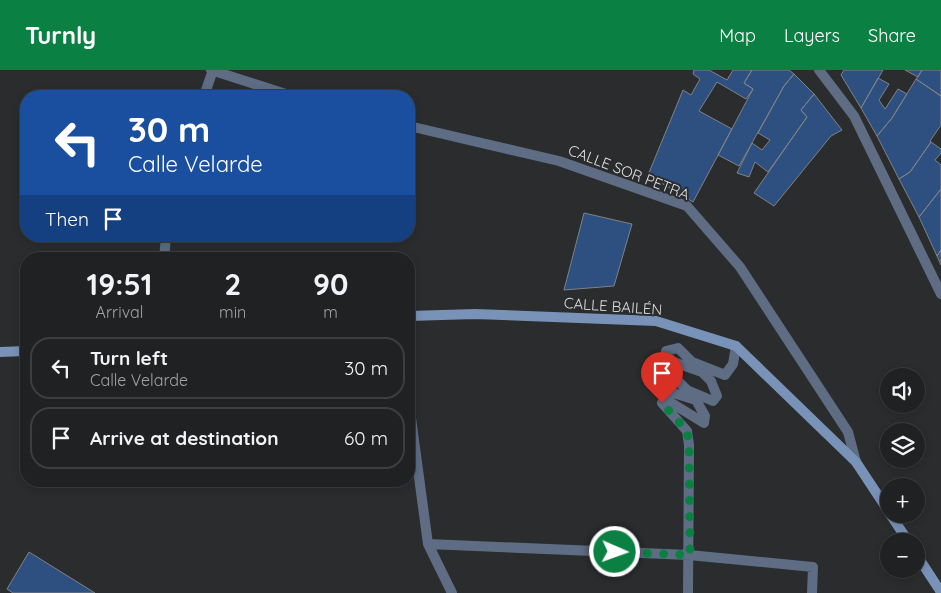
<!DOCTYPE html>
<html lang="en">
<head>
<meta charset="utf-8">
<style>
  :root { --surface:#202122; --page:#28292a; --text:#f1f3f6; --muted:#a2a3a5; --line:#3d3e40; --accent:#0b8043 }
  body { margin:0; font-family:Quicksand,sans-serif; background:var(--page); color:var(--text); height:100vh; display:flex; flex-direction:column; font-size:19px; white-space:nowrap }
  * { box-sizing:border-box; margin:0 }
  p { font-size:16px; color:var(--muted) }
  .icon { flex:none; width:28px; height:28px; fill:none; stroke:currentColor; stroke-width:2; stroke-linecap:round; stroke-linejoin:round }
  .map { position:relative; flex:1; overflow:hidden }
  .panel { position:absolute; left:20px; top:182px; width:395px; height:235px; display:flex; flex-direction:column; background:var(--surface); border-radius:20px; box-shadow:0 2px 8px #0003,0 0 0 1px var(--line) }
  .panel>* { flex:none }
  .guide { position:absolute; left:20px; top:20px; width:395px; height:152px; border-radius:20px; box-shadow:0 2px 8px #0003,0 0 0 1px var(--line); background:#1a4fa0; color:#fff; overflow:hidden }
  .controls { position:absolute; left:880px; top:298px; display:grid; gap:10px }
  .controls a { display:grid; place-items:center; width:45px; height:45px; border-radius:50%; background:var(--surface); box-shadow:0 2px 8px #0003,0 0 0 1px var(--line); font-size:25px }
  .pin { position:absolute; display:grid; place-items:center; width:42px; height:42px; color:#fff; margin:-51px -21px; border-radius:50% 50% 50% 0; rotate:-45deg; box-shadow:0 0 5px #0007 }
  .pin .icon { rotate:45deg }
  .me { position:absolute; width:55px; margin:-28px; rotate:92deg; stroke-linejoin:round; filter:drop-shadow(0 0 4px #0008) }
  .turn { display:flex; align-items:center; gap:18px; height:105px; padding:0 25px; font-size:22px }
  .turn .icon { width:65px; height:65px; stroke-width:2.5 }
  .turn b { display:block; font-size:35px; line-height:42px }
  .then { display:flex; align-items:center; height:48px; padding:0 25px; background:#0003; gap:10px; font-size:19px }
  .eta { display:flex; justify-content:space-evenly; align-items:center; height:85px; text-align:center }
  .eta b { font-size:30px; font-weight:700; line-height:35px }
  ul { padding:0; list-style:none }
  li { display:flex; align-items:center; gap:15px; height:62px; margin:0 10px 8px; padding:0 15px; border:2px solid var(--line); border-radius:20px }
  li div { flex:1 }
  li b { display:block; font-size:19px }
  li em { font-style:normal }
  header { display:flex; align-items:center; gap:30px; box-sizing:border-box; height:70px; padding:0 25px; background:var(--accent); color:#fff }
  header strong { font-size:24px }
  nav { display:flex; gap:28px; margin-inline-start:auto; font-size:18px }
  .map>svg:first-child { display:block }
  .building { fill:#2e5081; stroke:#808284 }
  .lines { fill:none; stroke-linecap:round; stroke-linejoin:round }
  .street { stroke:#5e6d84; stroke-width:10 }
  .secondary { stroke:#7992b7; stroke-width:10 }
  .route { stroke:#0b8043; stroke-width:9; stroke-dasharray:0 16.2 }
  .labels { text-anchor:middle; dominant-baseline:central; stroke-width:4; stroke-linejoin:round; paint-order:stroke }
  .street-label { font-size:15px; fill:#dcddde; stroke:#2a2c2e }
</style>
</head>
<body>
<header>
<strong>Turnly</strong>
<nav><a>Map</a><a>Layers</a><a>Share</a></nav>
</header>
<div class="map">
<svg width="941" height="523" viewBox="0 0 941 523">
  <rect width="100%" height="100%" fill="#2a2c2e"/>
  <path class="building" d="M694,0h15l18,10 6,-10h19l-8,13 9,6 -7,10 -29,-17 -18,29 33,18 -39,73 -45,-27 35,-85 8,5 9,-16 -7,-5z
    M752,0h37l5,4 -10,12 -45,80 -21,-11 35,-66 -9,-6z
    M844,0h39l-22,38 -20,-33z
    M905,0h17l-4,7z
    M922,0h19v26l-25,-17z
    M794,4l20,20 -13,16 6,7 -39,55 -13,-10 -6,15 -12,-4 15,-30 10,7 8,-10 -12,-7 26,-47z
    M878,8l11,6 -10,16 6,9 13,-20 9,5 -15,24 -15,18 -16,-28z
    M916,9l25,17v29l-11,16 1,1 -21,30 -11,7 -22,-43 15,-18z
    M814,24l28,36 -11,6 -57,70 -20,-13 53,-76 -6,-7z
    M931,72l10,7v4l-6,7 6,5v24l-22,28 -20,-38 11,-7z
    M941,119v61l-4,6 -18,-39z
    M584,143l48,11 -18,62 -50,4z
    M941,180v15l-4,-9z
    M29,482l66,41h-82l-6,-4z"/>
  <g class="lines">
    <path class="street" d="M211,0l81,26
      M819,0l35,46 87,178
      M204,26l9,-26
      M409,56l150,35 128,45 53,61 108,165 8,30
      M164,189l2,-23
      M409,333l19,141 24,49
      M428,474l261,11 124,12 -1,26
      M688,523l1,-148 -2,-14 -25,-28 3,-4 39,24 1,-7 -9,-16 -29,-9 -4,-13 6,-6 18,18 26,11 4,-5 -6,-15 -9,-9 -37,-13 1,-8 12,-3 14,14 33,13 8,-11 3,-18"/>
    <path class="secondary" d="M409,246l66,-2 181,7 80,25 120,116 33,50
      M0,282l26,-1
      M890,444l18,27
      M916,484l25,38"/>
  </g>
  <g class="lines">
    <path class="route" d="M615,482l75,3 -1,-110 -2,-14 -25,-28"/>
  </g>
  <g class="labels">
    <g class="street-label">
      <text transform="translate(629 102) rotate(21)">CALLE SOR PETRA</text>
      <text transform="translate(613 236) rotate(4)">CALLE BAILÉN</text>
    </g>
  </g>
</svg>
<div class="controls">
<a><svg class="icon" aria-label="sound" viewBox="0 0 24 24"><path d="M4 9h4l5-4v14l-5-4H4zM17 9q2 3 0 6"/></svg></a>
<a><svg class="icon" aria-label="layers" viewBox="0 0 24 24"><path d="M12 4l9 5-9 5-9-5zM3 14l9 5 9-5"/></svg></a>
<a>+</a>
<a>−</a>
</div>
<div class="pin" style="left:662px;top:333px;background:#d93025"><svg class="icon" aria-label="arrive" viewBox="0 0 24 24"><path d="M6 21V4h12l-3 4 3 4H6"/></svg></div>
<svg class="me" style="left:615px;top:482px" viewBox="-20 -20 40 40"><circle r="17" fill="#0b8043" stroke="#fff" stroke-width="3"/><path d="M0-11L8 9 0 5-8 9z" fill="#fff"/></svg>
<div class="guide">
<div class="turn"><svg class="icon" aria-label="left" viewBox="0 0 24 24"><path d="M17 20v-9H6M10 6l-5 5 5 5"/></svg><div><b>30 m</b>Calle Velarde</div></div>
<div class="then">Then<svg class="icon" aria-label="arrive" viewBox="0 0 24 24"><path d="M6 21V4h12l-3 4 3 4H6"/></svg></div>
</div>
<section class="panel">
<div class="eta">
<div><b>19:51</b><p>Arrival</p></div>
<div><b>2</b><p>min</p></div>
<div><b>90</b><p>m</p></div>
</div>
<ul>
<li><svg class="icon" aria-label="left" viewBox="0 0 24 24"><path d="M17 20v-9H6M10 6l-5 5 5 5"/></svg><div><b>Turn left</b><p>Calle Velarde</p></div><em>30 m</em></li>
<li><svg class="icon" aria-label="arrive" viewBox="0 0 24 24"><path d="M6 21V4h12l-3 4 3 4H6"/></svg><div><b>Arrive at destination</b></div><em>60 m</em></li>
</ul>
</section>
</div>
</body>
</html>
